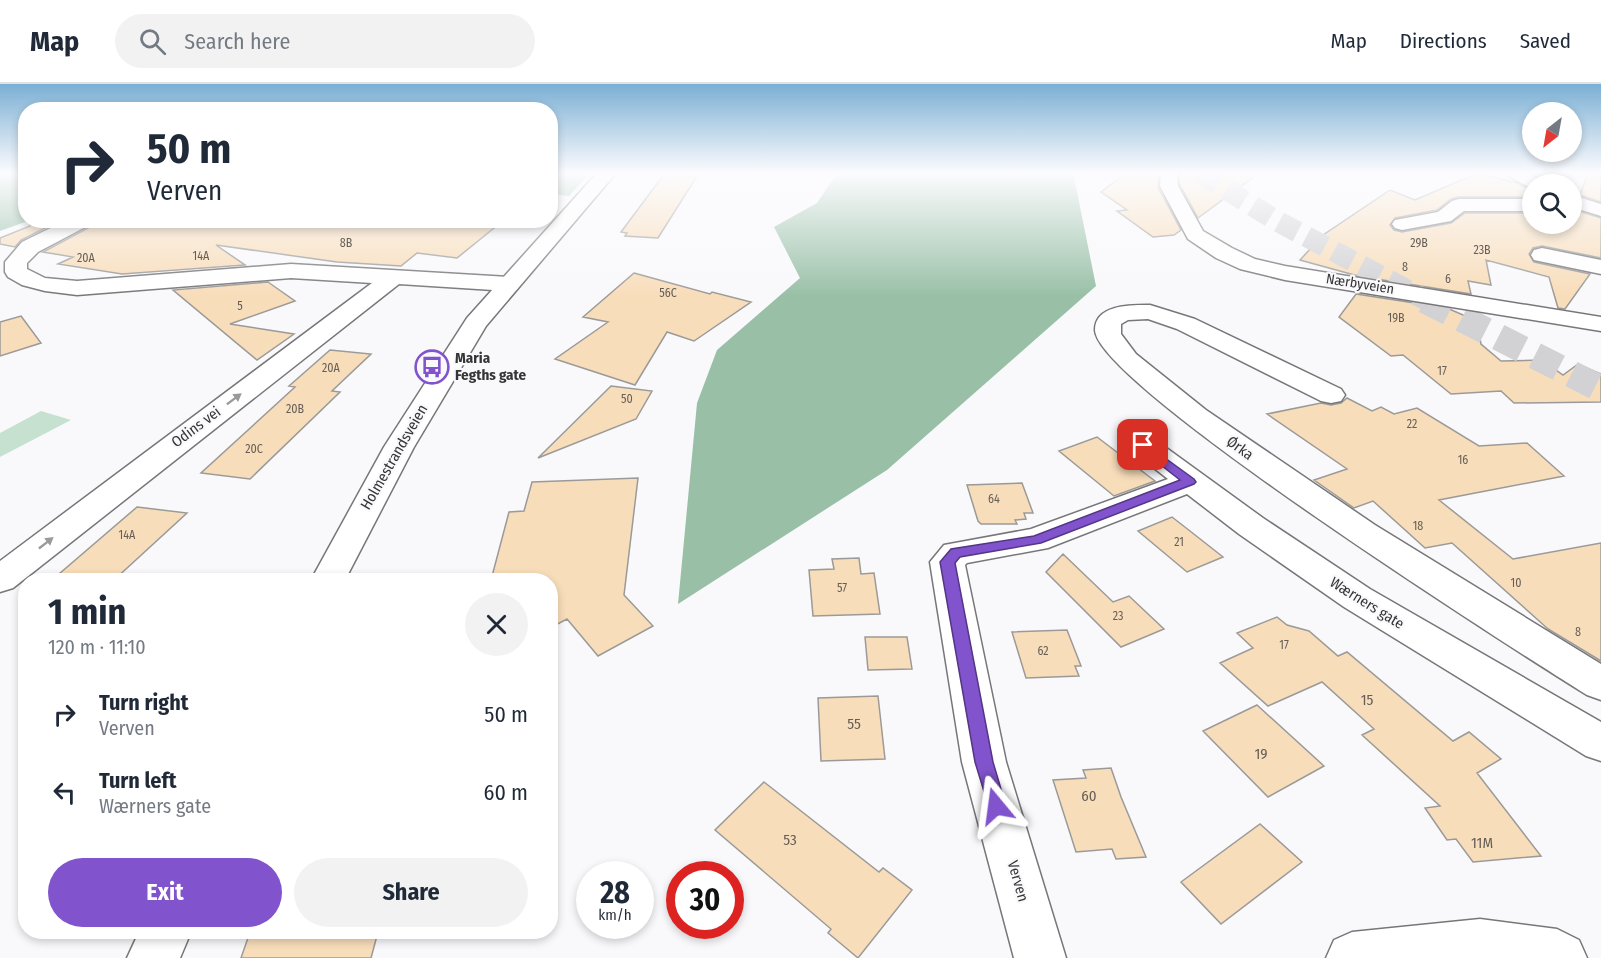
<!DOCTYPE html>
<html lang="en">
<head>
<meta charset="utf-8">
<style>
  :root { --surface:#fff; --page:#f2f2f3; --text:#1f2937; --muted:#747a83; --line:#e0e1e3; --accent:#8153cc }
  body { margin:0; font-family:"Fira Sans Condensed",sans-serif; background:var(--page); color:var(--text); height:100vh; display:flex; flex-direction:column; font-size:22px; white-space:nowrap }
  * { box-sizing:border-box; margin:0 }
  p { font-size:20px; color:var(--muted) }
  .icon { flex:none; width:33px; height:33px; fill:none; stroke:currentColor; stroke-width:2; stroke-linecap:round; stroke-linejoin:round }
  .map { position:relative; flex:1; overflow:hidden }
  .side { position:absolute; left:18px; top:489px; width:540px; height:366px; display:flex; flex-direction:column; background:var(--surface); border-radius:24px; box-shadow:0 3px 9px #0003 }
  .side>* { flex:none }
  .hud { position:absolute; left:18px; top:18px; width:540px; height:126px; border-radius:24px; box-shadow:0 3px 9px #0003; background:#fff; color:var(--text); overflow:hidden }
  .needle { width:39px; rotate:211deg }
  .tools { position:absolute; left:1522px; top:18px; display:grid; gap:12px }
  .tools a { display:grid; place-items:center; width:60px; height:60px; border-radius:50%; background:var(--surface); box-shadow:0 3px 9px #0003; font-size:30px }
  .speed { position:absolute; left:576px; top:777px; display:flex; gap:12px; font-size:30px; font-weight:700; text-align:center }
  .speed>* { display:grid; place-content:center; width:78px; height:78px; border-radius:50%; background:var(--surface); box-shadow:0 3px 9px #0003; line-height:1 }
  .speed small { font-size:15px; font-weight:400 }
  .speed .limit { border:9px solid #d22; background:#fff; color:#111 }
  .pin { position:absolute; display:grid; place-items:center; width:51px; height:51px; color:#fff; margin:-26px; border-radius:12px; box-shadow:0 3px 9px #0006 }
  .me { position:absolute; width:66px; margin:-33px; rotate:344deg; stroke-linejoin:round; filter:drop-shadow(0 0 4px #0008) }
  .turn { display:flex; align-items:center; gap:21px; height:126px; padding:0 30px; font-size:27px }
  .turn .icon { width:78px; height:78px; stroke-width:2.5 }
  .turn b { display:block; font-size:42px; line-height:51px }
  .round { display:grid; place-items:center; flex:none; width:63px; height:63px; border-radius:32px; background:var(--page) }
  .overview { display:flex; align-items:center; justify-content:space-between; height:102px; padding:0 30px }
  h1 { font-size:36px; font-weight:700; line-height:45px }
  .button { display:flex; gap:12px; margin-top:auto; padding:12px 30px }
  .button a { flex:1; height:69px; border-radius:36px; background:var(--accent); color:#fff; font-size:24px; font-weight:700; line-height:69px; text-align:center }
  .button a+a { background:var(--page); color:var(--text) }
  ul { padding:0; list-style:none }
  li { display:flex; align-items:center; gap:18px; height:78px; padding:0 30px }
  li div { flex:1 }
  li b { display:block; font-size:22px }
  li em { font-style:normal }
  header { display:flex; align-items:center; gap:36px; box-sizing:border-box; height:84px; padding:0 30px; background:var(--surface); border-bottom:2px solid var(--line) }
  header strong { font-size:28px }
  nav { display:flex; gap:33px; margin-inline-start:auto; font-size:21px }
  .search { width:420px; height:54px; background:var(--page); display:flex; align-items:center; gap:15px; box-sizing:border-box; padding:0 21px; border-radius:33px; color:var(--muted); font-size:22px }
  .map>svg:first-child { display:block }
  .green { fill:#c6e1cf }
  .forest { fill:#99c0a7 }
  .building { fill:#f8ddba; stroke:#9b9a98; stroke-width:1.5 }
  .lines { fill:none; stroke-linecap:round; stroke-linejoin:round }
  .highway-tunnel-far1 { stroke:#d2d2d4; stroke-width:21; stroke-dasharray:21 10; stroke-linecap:butt }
  .highway-tunnel { stroke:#d2d2d4; stroke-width:27; stroke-dasharray:27 14; stroke-linecap:butt }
  .minor-casing { stroke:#77777a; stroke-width:3 }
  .major-casing { stroke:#77777a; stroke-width:3 }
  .minor { fill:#fff; fill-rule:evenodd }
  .major { fill:#fff; fill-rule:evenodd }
  .oneway { fill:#9a9a9a }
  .route { fill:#8153cc; stroke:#543685; stroke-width:1.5 }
  .labels { text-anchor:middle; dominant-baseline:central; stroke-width:4.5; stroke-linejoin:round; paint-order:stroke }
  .number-label { font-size:12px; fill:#665f57 }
  .far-street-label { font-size:14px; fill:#353536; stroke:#f9f9fc }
  .poi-label { font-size:15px; font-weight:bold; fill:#353536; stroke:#f9f9fc; text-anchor:start }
  .street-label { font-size:15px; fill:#353536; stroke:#f9f9fc }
  .near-number-label { font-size:15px; fill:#665f57 }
</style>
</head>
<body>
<header>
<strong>Map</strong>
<div class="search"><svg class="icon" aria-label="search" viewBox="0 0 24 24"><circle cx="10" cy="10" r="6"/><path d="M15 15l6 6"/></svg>Search here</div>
<nav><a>Map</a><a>Directions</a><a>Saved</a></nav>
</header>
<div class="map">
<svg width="1601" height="874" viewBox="0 0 1601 874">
  <rect width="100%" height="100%" fill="#f9f9fc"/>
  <path class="green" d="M41,327l30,9 -71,37v-24z"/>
  <path class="forest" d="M0,89h25l1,47 2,1 -28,10z
    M551,89h39l-21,23 -18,-2z
    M837,89h241l-4,4 22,109 -209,184 -209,134 19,-201 20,-53 83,-72 -26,-51 43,-24z"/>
  <path class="building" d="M665,89h34l-41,65 -33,-2 2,-3 -6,-1z
    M1126,89h33l-1,14 23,43 -7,5 -21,2 -36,-26 10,-1 -26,-18z
    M1182,89h77l-61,45 -18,-33 -1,-7z
    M1478,89l39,10 16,8v6h-75l-7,2 -14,11 -42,8 -5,7 4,5 8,2 49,-9 14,-10h68v11h39v-15l29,9v40l-59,-12 -9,2 -4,6 5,8 56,12 -25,35 -7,-1 -9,-31 -63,-17 5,25 -23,-4 3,13 -113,-18 -58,-16 23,-25 67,-45 25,10z
    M1588,89h13v29l-21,-7z
    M30,136h31l-40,20 -6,7 -15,-3v-6l30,-12z
    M96,136h408l-47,38 -40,-5 -16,13 -64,-4 -121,-17 29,20 -123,9 -64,-10 15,-7 -30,-5 49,-26z
    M634,189l76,21 2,-2 39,10 -57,39 -27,-9 -32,53 -80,-26 53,-37 -25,-5z
    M268,198l27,19 -65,23 64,10 -37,26 -84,-70z
    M1356,210l91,14 30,13 4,23 20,17 41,-1 21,15 15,-11 23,10v28l-87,1 -13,-12 -50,3 -48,-39 -12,1 -52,-39z
    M21,232l20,27 -41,13v-34z
    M330,266l41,4 -39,37 8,1 -90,87 -49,-6 94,-86 -6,-1z
    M611,302l41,5 -16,28 -98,39z
    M1347,314l25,13 9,-4 13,7 23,-6 62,38 48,-3 37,33 -125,24 74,59 88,-16v118l-53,-32 -96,-86 -27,5 -52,-47 -19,7 -40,-28 33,-11 -80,-55 54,-11 10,2 10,-2z
    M1097,353l58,44 -41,15 -55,-45z
    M638,394l-14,117 29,31 -55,30 -31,-37 -17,9v-48h-59l18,-68 15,-1 8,-29z
    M1022,399l11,30h-9l2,6 -11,1 2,4h-36l-3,-3 -11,-36z
    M137,423l50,6 -73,67h-62z
    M1172,433l18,14 33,26 -36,15 -49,-41z
    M1063,470l50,48 16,-6 35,33 -43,18 -75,-75z
    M859,474l2,16 13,-1 6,41 -67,2 -4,-46 25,-1 -2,-10z
    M1277,533l10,8 22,6 29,25 9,-4 106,89 16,-9 32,27 -24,14 64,83 -68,6 -17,-23 -9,1 -22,-32 15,-2 -78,-71 12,-6 -52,-47 -54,24 -48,-43 33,-15 -16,-15z
    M1067,546l14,36h-6l4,10 -53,2 -14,-46z
    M865,553h42l5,32 -44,1z
    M878,612l7,63 -64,2 -3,-63z
    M1257,621l67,61 -56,31 -65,-66z
    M1111,684l10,29 25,60 -30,2 -4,-10 -36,3 -23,-72 33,-2 -3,-8z
    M764,698l115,90 4,-4 29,22 -54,68 -30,-25 3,-4 -116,-99z
    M1260,740l42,38 -81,62 -40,-42z
    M250,848h128l-7,26h-130z"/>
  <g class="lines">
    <path class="highway-tunnel-far1" d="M1200,89l77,48 151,80"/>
    <path class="highway-tunnel" d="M1425,216l176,89"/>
    <defs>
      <path id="minor" d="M1161,89h19l-3,4 1,9 25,45 29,17 23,11 30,7 316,51v14l-316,-51 -45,-11 -24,-11 -28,-19 -28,-53z
        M1507,89h22l15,11h-11v5l-23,-12z
        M1572,111l29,9v12l-29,-9z
        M1459,115h74v12h-69l-13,10 -49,9 -7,-2 -3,-4 3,-4 43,-8 14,-11z
        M67,136h27l-3,4 -53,28 -11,11v6l18,9 32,3 214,-17 218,13 8,2 3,5 -3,5 -8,2 -110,-7 -386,304 -13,4v-31l372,-278 -81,-5 -214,17 -32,-4 -23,-6 -14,-8 -3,-5v-10l17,-20z
        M1542,164l59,12v14l-67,-14 -3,-5 3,-5z
        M1150,221l45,14 146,70 4,6 -4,6 -10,2 -10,-2 -144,-72 -29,-10 -20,1 -7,4v10l15,20 70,56 169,115 226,139v36l-14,-5c-66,-41 -491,-311 -492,-365 0,-26 37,-25 55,-25z
        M1143,352l11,3 109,79 107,71 231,133v39l-15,-5 -242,-149 -105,-73 -52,-40 -139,54 -81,15 -2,2 41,197 60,196h-52l-52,-196 -32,-200 14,-17 87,-16 137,-50 -36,-28 -4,-6 4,-6z
        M1480,835l77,10 22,11 8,18h-261l8,-18 18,-8z"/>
      <path id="major" d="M597,89h19l-130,153 -72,121 -69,133h-34l73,-133 83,-129z
        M139,848h52l-11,26h-53z"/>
    </defs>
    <use href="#minor" class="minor-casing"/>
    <use href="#major" class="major-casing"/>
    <use href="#minor" class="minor"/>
    <use href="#major" class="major"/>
  </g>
  <defs><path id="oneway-solid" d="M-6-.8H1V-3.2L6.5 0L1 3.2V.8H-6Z" transform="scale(1.5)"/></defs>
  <g class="oneway">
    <use href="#oneway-solid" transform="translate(234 315) rotate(-37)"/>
    <use href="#oneway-solid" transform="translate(46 459) rotate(-38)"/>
  </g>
  <linearGradient id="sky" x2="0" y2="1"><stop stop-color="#7bafd4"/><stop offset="0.42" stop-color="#fcfcfe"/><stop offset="1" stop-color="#fcfcfe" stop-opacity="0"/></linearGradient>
  <rect width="1601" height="212" fill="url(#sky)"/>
  <path class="route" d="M1143,358l51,37 2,3 -2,2 -153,59 -81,14 -5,6 38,199 13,44 -3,5 -7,3 -6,-3 -15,-49 -35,-200 11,-13 83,-13 146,-56 -41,-32 -2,-3z"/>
  <defs>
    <symbol id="bus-ring" viewBox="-11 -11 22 22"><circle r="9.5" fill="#f9f9fc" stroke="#8153cc" stroke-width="1.5"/><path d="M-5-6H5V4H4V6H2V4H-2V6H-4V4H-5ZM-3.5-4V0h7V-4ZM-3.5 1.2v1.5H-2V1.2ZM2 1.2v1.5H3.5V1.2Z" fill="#8153cc"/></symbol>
  </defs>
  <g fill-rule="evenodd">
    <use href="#bus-ring" x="413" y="264" width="38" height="38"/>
  </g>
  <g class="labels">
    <g class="number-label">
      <text x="346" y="159">8B</text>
      <text x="1419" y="159">29B</text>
      <text x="1482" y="166">23B</text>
      <text x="201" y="172">14A</text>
      <text x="86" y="174">20A</text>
      <text x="1405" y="183">8</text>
      <text x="1448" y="195">6</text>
      <text x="668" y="209">56C</text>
      <text x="240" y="222">5</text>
      <text x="1396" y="234">19B</text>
      <text x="331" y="284">20A</text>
      <text x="1442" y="287">17</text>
      <text x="627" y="315">50</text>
      <text x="295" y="325">20B</text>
      <text x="1412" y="340">22</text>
      <text x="254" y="365">20C</text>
      <text x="1463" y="376">16</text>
      <text x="994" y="415">64</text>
      <text x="1418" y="442">18</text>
      <text x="127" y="451">14A</text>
      <text x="1179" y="458">21</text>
      <text x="1516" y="499">10</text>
      <text x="842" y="504">57</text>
      <text x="1118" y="532">23</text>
      <text x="1578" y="548">8</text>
      <text x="1284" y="561">17</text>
      <text x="1043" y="567">62</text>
    </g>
    <g class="far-street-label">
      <text transform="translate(1360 200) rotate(9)">Nærbyveien</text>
    </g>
    <g class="poi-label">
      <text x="455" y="274">Maria<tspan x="455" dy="17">Fegths gate</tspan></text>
    </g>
    <g class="street-label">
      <text transform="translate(196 343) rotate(-37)">Odins vei</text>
      <text transform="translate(1240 364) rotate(36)">Ørka</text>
      <text transform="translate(394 373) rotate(-60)">Holmestrandsveien</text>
      <text transform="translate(1367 519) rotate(32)">Wærners gate</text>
      <text transform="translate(1018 797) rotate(74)">Verven</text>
    </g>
    <g class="near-number-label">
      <text x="1367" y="616">15</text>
      <text x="854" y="640">55</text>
      <text x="1261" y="670">19</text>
      <text x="1089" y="712">60</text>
      <text x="790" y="756">53</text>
      <text x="1482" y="759">11M</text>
    </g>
  </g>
</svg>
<div class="tools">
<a><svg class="needle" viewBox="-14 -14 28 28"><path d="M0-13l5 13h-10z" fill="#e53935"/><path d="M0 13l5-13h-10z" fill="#747a83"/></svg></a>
<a><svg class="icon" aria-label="search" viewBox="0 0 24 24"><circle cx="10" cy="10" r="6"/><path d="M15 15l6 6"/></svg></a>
</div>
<div class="speed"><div>28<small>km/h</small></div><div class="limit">30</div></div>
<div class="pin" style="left:1143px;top:361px;background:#d93025"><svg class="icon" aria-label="arrive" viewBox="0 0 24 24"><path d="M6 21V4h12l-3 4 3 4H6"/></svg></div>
<svg class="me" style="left:996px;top:722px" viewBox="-20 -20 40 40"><path d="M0-17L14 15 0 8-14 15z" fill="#8153cc" stroke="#fff" stroke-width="4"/></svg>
<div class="hud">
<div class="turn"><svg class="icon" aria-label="right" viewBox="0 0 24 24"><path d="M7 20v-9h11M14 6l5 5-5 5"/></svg><div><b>50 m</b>Verven</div></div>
</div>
<section class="side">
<div class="overview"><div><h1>1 min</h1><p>120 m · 11:10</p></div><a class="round"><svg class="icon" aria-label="close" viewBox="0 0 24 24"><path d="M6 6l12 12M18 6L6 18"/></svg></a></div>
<ul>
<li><svg class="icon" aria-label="right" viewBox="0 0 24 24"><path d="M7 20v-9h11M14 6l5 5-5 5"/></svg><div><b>Turn right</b><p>Verven</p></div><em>50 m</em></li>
<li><svg class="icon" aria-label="left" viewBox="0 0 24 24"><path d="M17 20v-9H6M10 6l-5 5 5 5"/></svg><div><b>Turn left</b><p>Wærners gate</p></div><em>60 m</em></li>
</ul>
<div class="button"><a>Exit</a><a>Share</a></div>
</section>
</div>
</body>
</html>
